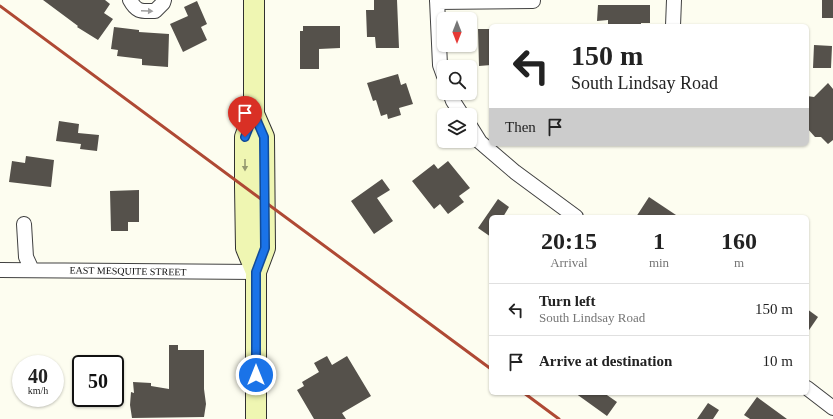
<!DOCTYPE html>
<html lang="en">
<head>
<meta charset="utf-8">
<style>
  :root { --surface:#fff; --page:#f6f6f6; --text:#222; --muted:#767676; --line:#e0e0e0 }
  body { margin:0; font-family:"Times New Roman",serif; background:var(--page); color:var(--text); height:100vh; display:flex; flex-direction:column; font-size:15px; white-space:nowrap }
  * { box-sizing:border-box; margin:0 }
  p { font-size:13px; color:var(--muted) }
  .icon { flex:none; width:22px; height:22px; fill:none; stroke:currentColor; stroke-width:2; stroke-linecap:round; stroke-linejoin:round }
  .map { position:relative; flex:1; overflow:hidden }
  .sheet { position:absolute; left:489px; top:215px; width:320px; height:180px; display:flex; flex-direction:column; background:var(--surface); border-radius:6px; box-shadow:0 1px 3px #0004 }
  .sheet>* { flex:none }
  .hud { position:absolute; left:489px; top:24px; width:320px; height:122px; border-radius:6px; box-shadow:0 1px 3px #0004; background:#fff; color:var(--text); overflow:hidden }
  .needle { width:26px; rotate:180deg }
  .controls { position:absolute; left:437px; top:12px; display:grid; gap:8px }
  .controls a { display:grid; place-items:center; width:40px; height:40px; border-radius:6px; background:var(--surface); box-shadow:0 1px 3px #0004; font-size:20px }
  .speed { position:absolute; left:12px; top:355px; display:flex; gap:8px; font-size:20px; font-weight:700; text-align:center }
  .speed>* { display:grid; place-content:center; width:52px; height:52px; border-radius:50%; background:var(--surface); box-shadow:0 1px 3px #0004; line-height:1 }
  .speed small { font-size:10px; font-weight:400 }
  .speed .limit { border:2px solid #111; border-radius:6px; background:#fff; color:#111 }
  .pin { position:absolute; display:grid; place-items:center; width:34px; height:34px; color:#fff; margin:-41px -17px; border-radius:50% 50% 50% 0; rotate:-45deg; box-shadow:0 0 4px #0007 }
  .pin .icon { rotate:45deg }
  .me { position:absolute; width:44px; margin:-22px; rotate:0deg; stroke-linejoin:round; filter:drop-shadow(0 0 3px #0008) }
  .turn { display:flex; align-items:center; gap:14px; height:84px; padding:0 16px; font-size:18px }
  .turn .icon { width:52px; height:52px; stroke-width:2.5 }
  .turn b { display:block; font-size:28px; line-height:34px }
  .then { display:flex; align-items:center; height:38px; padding:0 16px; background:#0003; gap:8px; font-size:15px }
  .eta { display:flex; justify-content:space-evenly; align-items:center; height:68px; text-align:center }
  .eta b { font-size:24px; font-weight:700; line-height:28px }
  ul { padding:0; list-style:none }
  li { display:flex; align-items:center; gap:12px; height:52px; padding:0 16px; border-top:1px solid var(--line) }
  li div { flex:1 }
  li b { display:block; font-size:15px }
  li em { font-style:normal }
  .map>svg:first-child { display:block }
  .building { fill:#55514b }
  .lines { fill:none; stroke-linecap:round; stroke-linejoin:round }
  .minor-casing { stroke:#414141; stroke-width:16 }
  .secondary-casing { stroke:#303030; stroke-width:22 }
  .minor { stroke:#fff; stroke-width:14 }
  .secondary { stroke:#eff6b2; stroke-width:20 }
  .rail { stroke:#af4934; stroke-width:3 }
  .oneway { fill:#9f9f9f }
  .oneway2 { fill:#959970 }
  .route-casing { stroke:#114b97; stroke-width:10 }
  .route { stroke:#1a73e8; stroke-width:7 }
  .labels { text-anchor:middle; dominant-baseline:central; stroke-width:4; stroke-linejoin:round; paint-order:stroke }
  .street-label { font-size:10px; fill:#0e0e0e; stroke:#fff }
</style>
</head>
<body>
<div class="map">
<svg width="833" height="419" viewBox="0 0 833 419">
  <rect width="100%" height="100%" fill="#fdfdf0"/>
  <path class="building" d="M43,0h62l5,4 -6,9 9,6 -15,21 -21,-13 1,-1z
    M374,0h23l2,48h-23l-1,-11h-8l-1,-27h8z
    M822,0h11v18h-11z
    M197,1l10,23 -6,3 6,13 -24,12 -13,-28 18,-8 -4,-9z
    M598,5h52v18h-9v3h-33v-6l-11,1z
    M303,26h37v22l-21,1v20h-19v-38h3z
    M114,27l25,3v2l30,2 -1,33 -26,-2v-6l-25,-3 1,-6 -7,-1z
    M478,29h13v36l-12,1z
    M814,45l18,1 -1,22h-18z
    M398,74l3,11 5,-2 7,21 -14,4 2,7 -13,4 -1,-5 -6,2 -5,-16 -3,1 -6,-18z
    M828,83l5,6v51l-5,4 -7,-7h-6l-8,-9v-32l7,1z
    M59,121l20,3 -1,9 21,2 -2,16 -17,-2 1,-5 -25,-3z
    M26,156l28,4 -3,27 -42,-5 3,-21 13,2z
    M448,161l22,27 -11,8 5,6 -16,12 -8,-10 -6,5 -22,-28 22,-17 4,5z
    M382,179l8,11 -13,8 16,23 -19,13 -23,-33z
    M139,190v32h-11v9h-17l-1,-40z
    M649,197l30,20h-43z
    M498,199l11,8 -6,10h-12v20l-13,-9z
    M807,309l11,8 -11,16z
    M169,345h9v5h26v39l2,15 -2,13 -72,1 -2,-13 1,-13 3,1 -1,-11 18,1v3l18,3z
    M327,356l5,9 15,-9 24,40 -29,17 4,6h-32l-17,-29 7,-4 -2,-4 17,-10 -5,-9z
    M575,393h29l13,9 -10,14z
    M757,397l30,22h-37l-6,-4z
    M708,403l11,7 -6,9h-16z"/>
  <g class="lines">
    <defs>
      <path id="minor" d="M130,0c7,13 12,11 25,11l8,-8 1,-3
        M437,0l3,65 4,11
        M437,2l96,-1
        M673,26l1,-26
        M450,93l3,8 9,14
        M470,126l10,16 35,30 61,45
        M24,224l2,33 6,13
        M0,270l256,2
        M807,388l26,20"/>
      <path id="secondary" d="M254,0v114l10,23 1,111 -9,24v147
        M254,114l-9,23v50l1,61 10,24"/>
    </defs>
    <use href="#minor" class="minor-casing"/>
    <use href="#secondary" class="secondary-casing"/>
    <use href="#minor" class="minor"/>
    <use href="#secondary" class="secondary"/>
    <path class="rail" d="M0,6l491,363
      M524,393l35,26"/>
  </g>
  <defs><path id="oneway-solid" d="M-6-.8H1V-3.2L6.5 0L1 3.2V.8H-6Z"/></defs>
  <use class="oneway" href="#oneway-solid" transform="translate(147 11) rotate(2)"/>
  <use class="oneway2" href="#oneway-solid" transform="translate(245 165) rotate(90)"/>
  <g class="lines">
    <defs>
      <path id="route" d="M245,137l9,-23 10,23 1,111 -9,24v103"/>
    </defs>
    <use href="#route" class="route-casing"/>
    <use href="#route" class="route"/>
  </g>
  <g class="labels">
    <g class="street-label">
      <text transform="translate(128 271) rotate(1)">EAST MESQUITE STREET</text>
    </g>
  </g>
</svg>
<div class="controls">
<a><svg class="needle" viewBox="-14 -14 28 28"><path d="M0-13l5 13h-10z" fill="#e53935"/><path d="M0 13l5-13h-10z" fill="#767676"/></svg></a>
<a><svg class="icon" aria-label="search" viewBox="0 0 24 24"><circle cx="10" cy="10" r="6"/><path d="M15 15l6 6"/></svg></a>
<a><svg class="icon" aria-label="layers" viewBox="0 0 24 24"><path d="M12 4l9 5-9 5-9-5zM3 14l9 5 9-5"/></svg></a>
</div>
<div class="speed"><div>40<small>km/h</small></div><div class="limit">50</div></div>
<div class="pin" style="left:245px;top:137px;background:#d93025"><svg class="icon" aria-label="arrive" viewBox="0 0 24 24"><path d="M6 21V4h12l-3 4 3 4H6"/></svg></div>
<svg class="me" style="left:256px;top:375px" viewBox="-20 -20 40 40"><circle r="17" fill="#1a73e8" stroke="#fff" stroke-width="3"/><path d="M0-11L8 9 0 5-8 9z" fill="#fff"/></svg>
<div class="hud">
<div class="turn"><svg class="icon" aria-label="left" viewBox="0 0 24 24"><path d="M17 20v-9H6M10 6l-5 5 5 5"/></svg><div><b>150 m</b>South Lindsay Road</div></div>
<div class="then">Then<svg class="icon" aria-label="arrive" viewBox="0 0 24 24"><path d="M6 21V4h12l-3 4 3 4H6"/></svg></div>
</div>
<section class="sheet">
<div class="eta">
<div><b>20:15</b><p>Arrival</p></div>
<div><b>1</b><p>min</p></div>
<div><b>160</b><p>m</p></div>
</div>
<ul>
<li><svg class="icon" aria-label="left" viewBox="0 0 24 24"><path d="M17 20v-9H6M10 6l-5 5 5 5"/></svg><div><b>Turn left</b><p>South Lindsay Road</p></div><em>150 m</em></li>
<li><svg class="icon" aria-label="arrive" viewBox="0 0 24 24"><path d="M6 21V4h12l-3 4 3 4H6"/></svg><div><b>Arrive at destination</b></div><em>10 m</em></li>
</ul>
</section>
</div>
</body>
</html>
